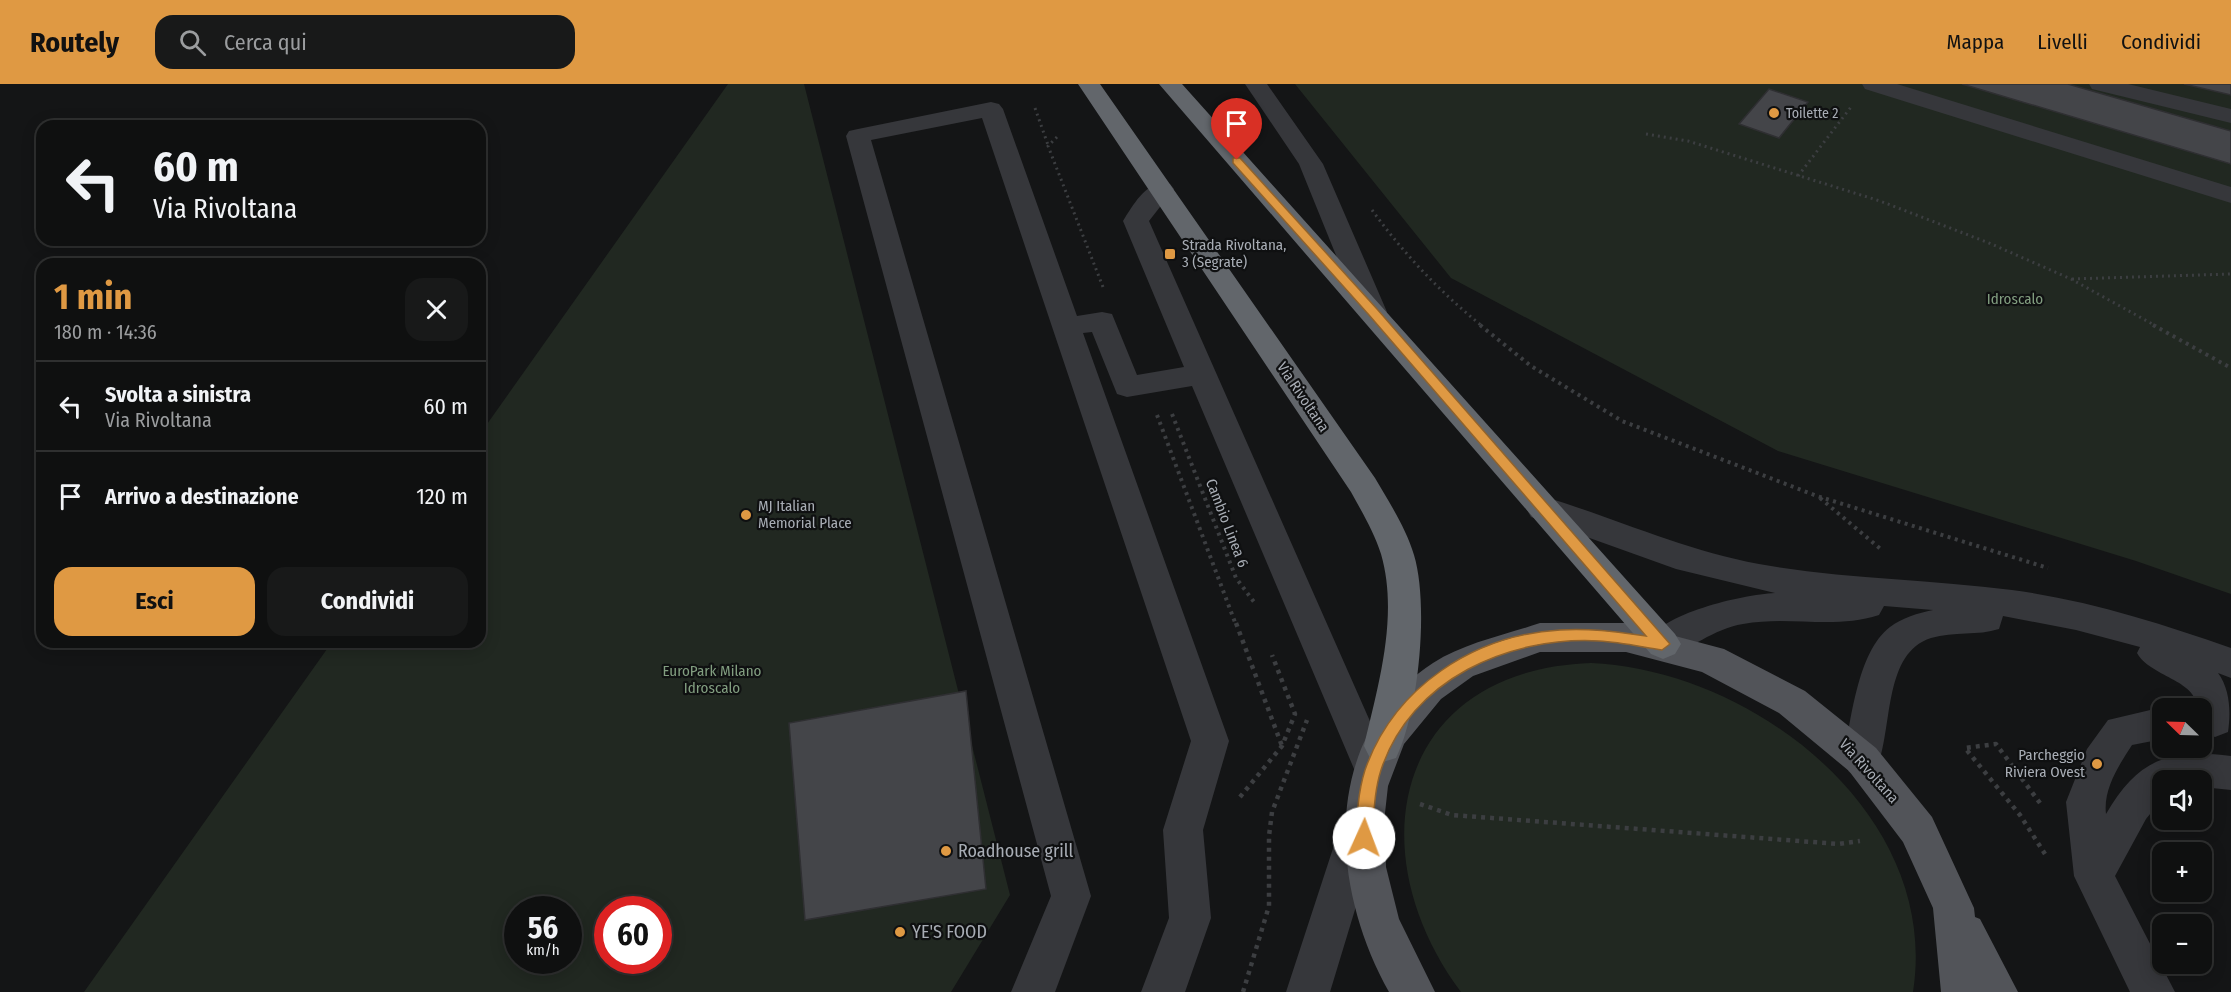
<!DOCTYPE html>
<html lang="it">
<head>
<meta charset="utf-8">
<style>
  :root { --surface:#0f1010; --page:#181919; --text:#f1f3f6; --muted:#9b9d9f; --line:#2f3030; --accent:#df9943 }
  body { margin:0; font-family:"Fira Sans Condensed",sans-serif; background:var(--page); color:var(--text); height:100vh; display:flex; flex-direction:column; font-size:22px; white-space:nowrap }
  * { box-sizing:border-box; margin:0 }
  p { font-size:20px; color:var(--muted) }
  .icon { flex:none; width:33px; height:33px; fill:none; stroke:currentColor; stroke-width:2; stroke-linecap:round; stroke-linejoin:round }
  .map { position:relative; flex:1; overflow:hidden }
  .details { position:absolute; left:36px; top:174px; width:450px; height:390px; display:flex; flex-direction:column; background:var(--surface); border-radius:18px; box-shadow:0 3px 15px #0003,0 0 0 2px var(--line) }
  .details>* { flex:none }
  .hud { position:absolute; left:36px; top:36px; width:450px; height:126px; border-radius:18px; box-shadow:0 3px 15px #0003,0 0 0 2px var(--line); background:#0f1010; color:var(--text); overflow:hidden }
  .needle { width:39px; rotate:293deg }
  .controls { position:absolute; left:2152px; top:614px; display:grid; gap:12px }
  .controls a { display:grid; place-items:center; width:60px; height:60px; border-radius:12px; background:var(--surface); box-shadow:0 3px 15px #0003,0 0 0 2px var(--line); font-size:30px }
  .speed { position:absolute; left:504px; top:812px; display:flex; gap:12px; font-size:30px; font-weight:700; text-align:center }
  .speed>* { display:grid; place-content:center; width:78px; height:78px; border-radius:50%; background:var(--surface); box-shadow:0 3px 15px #0003,0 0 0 2px var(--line); line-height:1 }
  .speed small { font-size:15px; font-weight:400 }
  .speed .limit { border:9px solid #d22; background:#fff; color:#111 }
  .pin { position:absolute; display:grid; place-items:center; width:51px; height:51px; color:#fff; margin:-62px -26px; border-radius:50% 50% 50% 0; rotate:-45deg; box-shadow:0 0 6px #0007 }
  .pin .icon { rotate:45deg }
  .me { position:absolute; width:66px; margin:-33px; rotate:2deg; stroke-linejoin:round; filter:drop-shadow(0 0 4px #0008) }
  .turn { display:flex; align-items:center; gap:21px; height:126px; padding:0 18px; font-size:27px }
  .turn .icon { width:78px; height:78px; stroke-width:2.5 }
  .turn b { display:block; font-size:42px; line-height:51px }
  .round { display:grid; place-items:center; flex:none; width:63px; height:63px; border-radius:18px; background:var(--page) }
  .overview { display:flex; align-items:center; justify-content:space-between; height:102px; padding:0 18px }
  h1 { font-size:36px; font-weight:700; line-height:45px; color:var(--accent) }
  .cta { display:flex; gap:12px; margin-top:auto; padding:12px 18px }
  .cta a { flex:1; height:69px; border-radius:18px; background:var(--accent); color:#111; font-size:24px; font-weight:700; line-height:69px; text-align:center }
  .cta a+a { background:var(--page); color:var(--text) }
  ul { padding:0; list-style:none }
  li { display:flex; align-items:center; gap:18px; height:90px; padding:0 18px; border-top:2px solid var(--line) }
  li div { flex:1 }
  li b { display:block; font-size:22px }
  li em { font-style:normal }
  header { display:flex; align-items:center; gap:36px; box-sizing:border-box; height:84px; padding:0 30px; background:var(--accent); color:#111 }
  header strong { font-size:28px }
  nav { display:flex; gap:33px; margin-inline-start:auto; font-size:21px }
  .search { width:420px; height:54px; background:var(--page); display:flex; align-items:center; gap:15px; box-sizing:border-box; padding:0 21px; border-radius:18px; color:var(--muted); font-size:22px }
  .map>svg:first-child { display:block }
  .green { fill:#212821; fill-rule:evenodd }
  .building { fill:#444549; stroke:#2f2f32; stroke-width:1.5 }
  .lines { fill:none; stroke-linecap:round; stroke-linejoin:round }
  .path-far2 { stroke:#3c3e41; stroke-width:3; stroke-dasharray:2 4; stroke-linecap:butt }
  .path-far1 { stroke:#3c3e41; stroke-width:4; stroke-dasharray:3 4.5; stroke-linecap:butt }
  .path { stroke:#3c3e41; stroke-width:4.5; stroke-dasharray:4 5; stroke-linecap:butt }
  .minor { fill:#36373b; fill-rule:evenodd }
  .major { fill:#525459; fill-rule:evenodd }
  .highway { fill:#62666b; fill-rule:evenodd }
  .route { fill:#df9943; stroke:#91632c; stroke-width:1.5 }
  .poi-dot { fill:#df9943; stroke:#0f1011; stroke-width:2 }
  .labels { text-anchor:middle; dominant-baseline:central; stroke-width:4.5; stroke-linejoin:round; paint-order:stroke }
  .far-poi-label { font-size:14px; fill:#a8adb5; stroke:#0f1011; text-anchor:start }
  .poi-label { font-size:15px; fill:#a8adb5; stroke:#0f1011; text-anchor:start }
  .park-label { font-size:15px; fill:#829e80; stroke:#0f1011 }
  .street-label { font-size:15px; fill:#a8adb5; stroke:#0f1011 }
  .near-poi-label { font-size:18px; fill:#a8adb5; stroke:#0f1011; text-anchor:start }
</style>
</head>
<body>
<header>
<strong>Routely</strong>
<div class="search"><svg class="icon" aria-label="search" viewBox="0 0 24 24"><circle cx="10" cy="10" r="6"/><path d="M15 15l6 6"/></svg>Cerca qui</div>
<nav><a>Mappa</a><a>Livelli</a><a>Condividi</a></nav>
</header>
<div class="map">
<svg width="2231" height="908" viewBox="0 0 2231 908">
  <rect width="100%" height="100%" fill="#141516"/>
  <path class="green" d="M728,0h76l206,811 -59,97h-867l248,-350h148v-208zM518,825h50v51h-50zM608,825h50v51h-50z
    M1295,0h936v510l-95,-33 -358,-110 -327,-173z
    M1591,579c162,7 350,151 322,329h-452c-105,-141 -66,-322 130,-329z"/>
  <path class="building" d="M1962,0h106l163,47v33z
    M2184,0h47v11z
    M1769,5l39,13 -29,36 -40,-14z
    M966,607l20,198 -181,31 -16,-197z"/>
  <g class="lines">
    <path class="path-far2" d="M1035,24l13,37
      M1646,50l42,7 192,60 109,42 82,36 85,47
      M1057,53l-9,9 55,141
      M1798,92l53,-69
      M1372,126c32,44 68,82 110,116
      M2072,195l159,-5"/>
    <path class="path-far1" d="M1480,241l51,41 91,55 195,75 231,72
      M2153,241l78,43
      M1172,330l64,164 18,24
      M1157,331l79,210
      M1820,414l63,53"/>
    <path class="path" d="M1236,539l46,123
      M1240,713l42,-51 13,-32 -23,-59
      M2040,719l-44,-59 -31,4 55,67 25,39
      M1420,720l32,11 387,29 21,-3
      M1243,908l26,-86v-70l3,-24 35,-92"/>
    <path class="minor" d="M1245,0h22l56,80 64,148 -4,6 -10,3 -10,-3 -4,-6 -60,-148z
      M1862,0h35l334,103v16l-366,-114z
      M2089,0h39l103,25v14l-139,-34z
      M991,18l8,2 4,5 74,207 25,-4 10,2 25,61 47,-8 -61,-146c11,-17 25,-43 47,-37l4,5 -25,32 243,550 -6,12 -13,5 -13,-5 -168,-397 -65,11 -10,-3 -25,-62 -9,1 146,408 -26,89 8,88 -26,74h-44l28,-74 -6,-88 28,-89 -209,-623 -111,22 220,756 -36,96h-44l40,-96 -205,-760 3,-5 9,-2z
      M1542,412c73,22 141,54 217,68 83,15 169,15 253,26 75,10 148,33 219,58v30l-13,-5c12,16 13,39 10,59l-13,5 -13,-5v-24h-5c0,-28 -48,-32 -60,-55l3,-6 -64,-17 -73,-14 -4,13c-21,7 -45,2 -68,9 -50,16 -37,95 -56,134l-13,5 -13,-5 -6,-12c8,-38 14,-108 47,-133 12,-9 28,-14 43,-17l-49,-4 -5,9c-47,15 -89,0 -136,9 -30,5 -52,25 -80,35l-12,-5 -6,-10c16,-31 96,-49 130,-51l-99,-24 -145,-52 -5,-9 5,-9z
      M2163,623l3,1h-3v31l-31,6c-13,20 -29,44 -26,69 32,-55 63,-66 125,-58v34l-29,-3v-7h-39v18l-17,21 -31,57 60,116h-45l-56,-116 -8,-74 21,-53 21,-29z
      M1361,722l14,5 6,13 -51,168h-44l55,-168 6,-13z"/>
    <path class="major" d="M1540,539h86l98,26 81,42 71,57 56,69 42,91 1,9 5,2 38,73h-77l-8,-84 -30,-66 -54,-71 -70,-58 -77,-41 -76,-20h-86l-67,24 -32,23 -37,45 -16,42 -3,27 1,54 13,52 36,73h-46c-59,-105 -70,-255 44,-329 31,-20 72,-28 107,-40z"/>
    <path class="highway" d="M1078,0h22l275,394c14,24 31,50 39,77 15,50 5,156 -18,203l-13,4 -13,-4 -6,-12c14,-60 35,-130 17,-192 -7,-22 -19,-42 -30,-62z
      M1159,0h23l493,550 6,10 -6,10 -12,5 -12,-5z"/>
  </g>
  <path class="route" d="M1233,74h7l137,151 293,335 -8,6c-20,-3 -42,-8 -63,-9 -90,-5 -188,38 -218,129 -7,22 -7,45 -9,68l-2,5 -6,2 -6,-2 -2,-5c1,-23 2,-46 9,-68 29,-83 109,-135 195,-140 30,-2 57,2 86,6l-277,-321 -136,-152z"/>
  <g class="poi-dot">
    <circle cx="1774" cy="29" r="6"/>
    <rect x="1164" y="164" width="12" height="12" rx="3"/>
    <circle cx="746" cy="431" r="6"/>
    <circle cx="2097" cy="680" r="6"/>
    <circle cx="946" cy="767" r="6"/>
    <circle cx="900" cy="848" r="6"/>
  </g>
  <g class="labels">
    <g class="far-poi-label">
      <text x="1786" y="29">Toilette 2</text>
    </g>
    <g class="poi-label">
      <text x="1182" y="161">Strada Rivoltana,<tspan x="1182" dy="17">3 (Segrate)</tspan></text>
      <text x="758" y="422">MJ Italian<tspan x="758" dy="17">Memorial Place</tspan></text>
      <text x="2085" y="671" text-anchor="end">Parcheggio<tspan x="2085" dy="17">Riviera Ovest</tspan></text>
    </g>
    <g class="park-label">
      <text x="2015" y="215">Idroscalo</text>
      <text x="712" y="587">EuroPark Milano<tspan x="712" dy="17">Idroscalo</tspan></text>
    </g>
    <g class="street-label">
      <text transform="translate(1303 313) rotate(56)">Via Rivoltana</text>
      <text transform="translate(1227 439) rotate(69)">Cambio Linea 6</text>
      <text transform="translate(1869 687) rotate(48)">Via Rivoltana</text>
    </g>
    <g class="near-poi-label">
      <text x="958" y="767">Roadhouse grill</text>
      <text x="912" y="848">YE'S FOOD</text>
    </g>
  </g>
</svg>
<div class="controls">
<a><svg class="needle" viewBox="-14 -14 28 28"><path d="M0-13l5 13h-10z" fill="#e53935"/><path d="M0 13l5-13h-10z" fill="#9b9d9f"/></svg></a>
<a><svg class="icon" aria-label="sound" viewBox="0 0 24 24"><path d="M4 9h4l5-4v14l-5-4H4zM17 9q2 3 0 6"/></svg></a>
<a>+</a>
<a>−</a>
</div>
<div class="speed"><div>56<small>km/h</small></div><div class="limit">60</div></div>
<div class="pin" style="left:1237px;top:76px;background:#d93025"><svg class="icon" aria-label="arrive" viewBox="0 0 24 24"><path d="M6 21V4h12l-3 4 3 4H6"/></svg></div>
<svg class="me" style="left:1364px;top:754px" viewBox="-20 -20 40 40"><circle r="19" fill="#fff"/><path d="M0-13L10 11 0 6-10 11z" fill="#df9943"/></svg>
<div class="hud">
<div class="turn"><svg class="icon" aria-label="left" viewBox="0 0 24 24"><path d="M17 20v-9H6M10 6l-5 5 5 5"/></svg><div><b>60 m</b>Via Rivoltana</div></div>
</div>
<section class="details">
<div class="overview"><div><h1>1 min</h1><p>180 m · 14:36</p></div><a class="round"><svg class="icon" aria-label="close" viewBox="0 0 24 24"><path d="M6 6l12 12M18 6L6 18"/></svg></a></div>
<ul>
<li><svg class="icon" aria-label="left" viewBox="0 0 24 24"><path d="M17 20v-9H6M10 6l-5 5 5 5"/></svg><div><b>Svolta a sinistra</b><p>Via Rivoltana</p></div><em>60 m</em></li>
<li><svg class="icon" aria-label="arrive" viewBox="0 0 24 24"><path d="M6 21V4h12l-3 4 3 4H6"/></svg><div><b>Arrivo a destinazione</b></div><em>120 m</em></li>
</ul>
<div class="cta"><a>Esci</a><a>Condividi</a></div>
</section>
</div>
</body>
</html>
